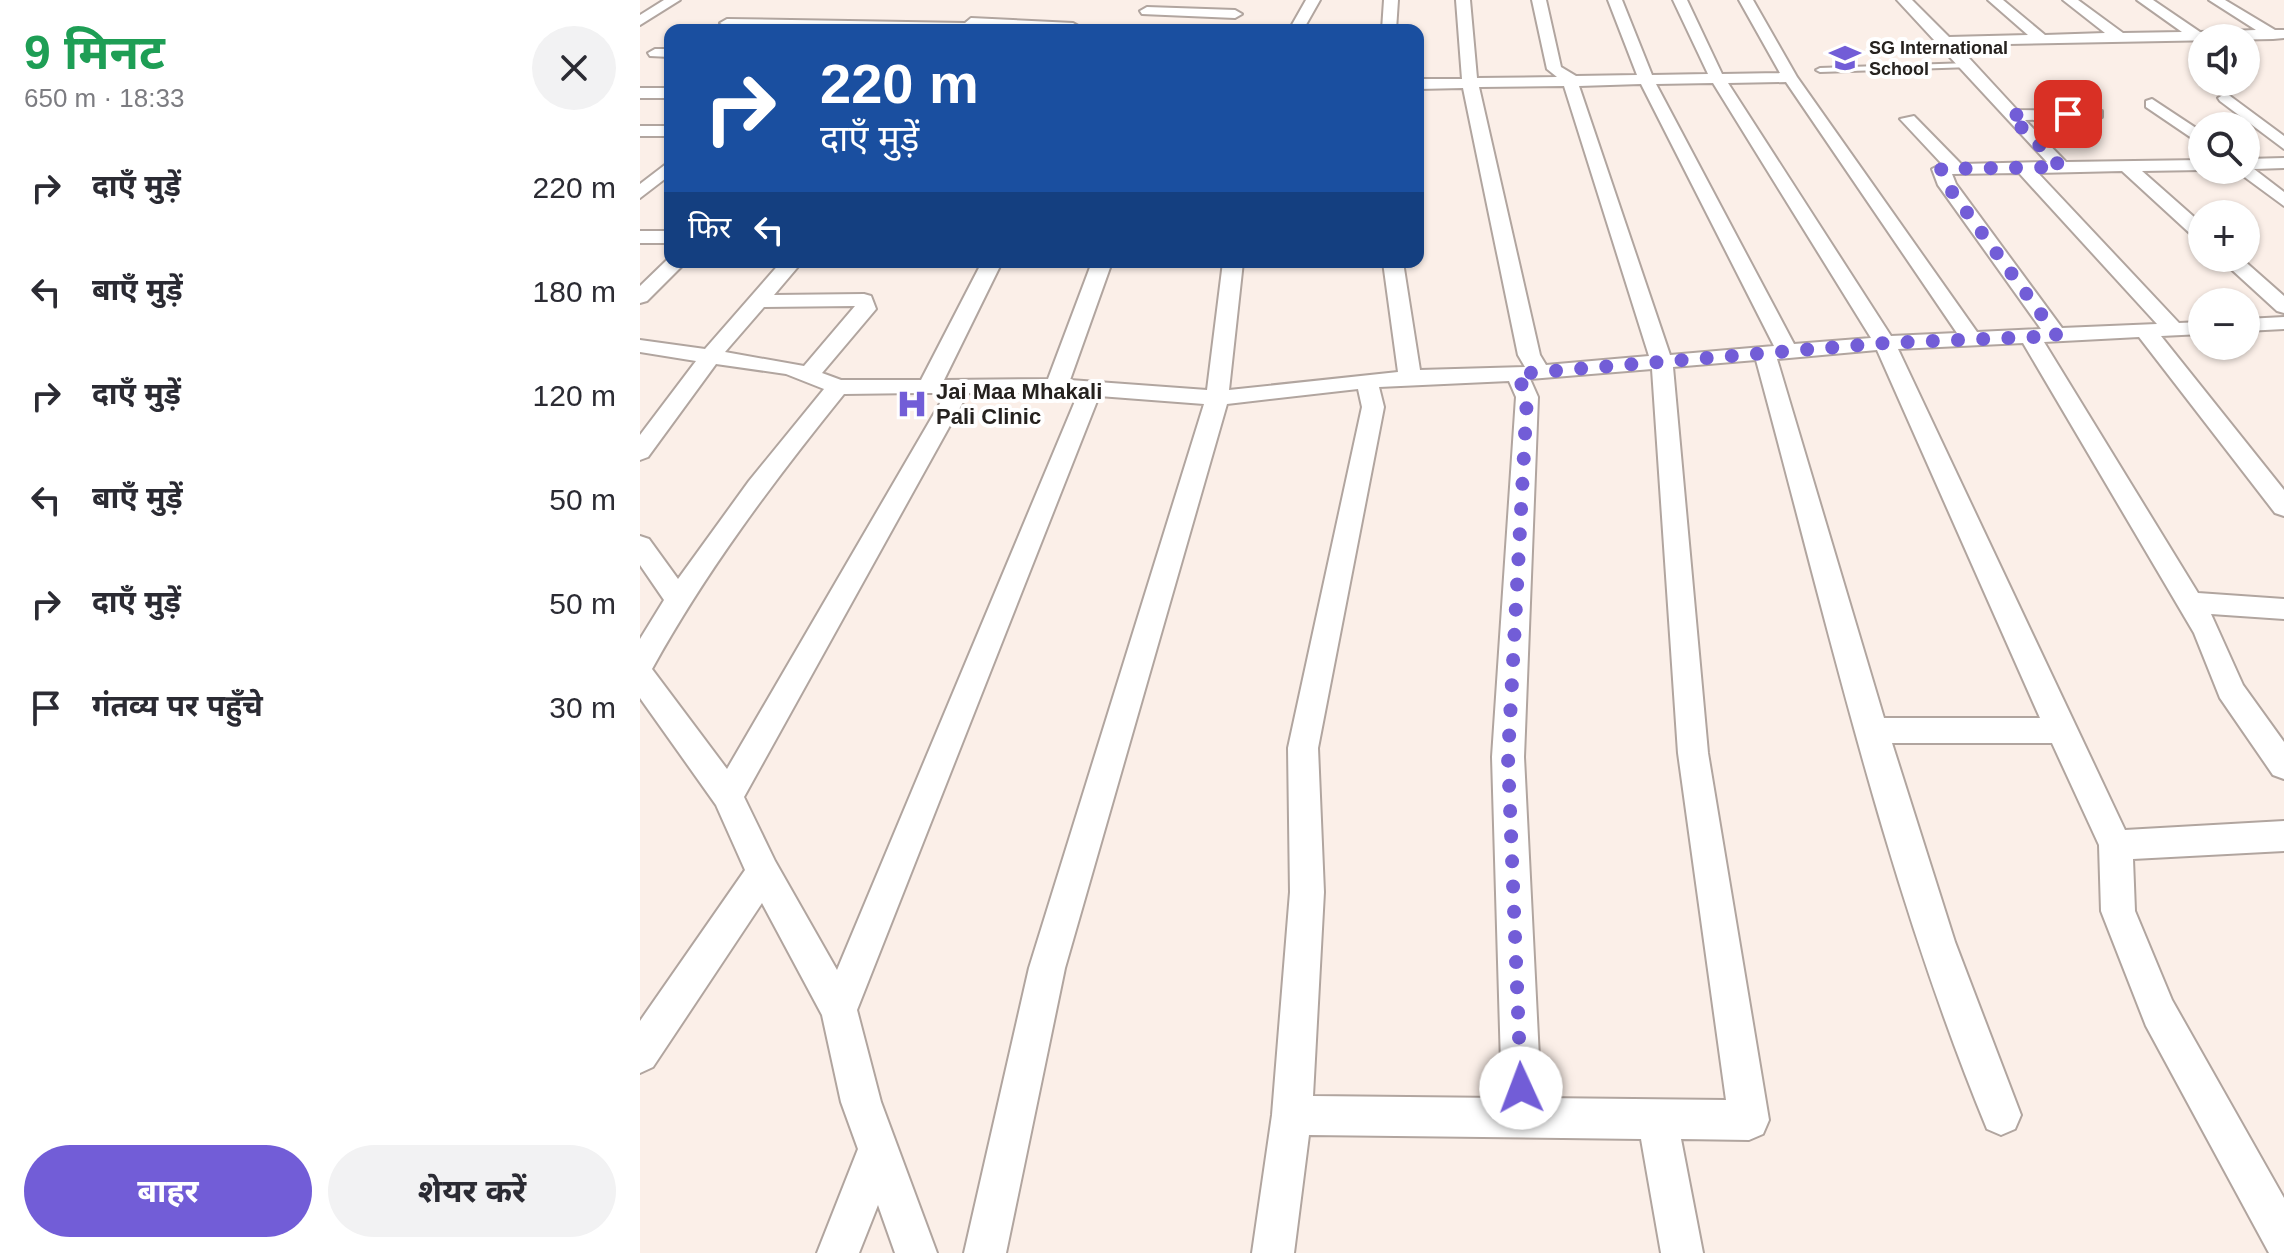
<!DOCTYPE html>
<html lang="hi">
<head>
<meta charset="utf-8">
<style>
  :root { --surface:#fff; --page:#f2f2f3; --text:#2b2b33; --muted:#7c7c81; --accent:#725dd7 }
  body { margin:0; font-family:Arial,"Noto Sans Devanagari",sans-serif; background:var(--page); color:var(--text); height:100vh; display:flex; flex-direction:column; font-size:30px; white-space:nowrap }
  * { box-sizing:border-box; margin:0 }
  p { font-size:26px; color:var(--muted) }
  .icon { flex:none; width:44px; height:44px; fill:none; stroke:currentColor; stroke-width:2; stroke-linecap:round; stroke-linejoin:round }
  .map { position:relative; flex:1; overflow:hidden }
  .details { display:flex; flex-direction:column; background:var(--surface); width:640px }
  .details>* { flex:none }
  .hud { position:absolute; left:24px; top:24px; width:760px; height:244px; border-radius:16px; box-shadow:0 2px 6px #0004; background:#1a4fa0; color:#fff; overflow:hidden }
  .tools { position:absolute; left:1548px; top:24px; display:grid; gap:16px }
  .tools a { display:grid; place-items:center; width:72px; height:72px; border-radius:50%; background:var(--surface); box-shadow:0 2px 6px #0004; font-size:40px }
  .pin { position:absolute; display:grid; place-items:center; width:68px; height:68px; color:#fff; margin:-34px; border-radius:16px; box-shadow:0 4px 12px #0006 }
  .me { position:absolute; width:88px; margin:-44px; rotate:358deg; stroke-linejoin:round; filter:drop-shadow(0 0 6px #0008) }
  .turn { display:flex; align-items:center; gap:28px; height:168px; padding:0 24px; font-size:36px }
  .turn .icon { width:104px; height:104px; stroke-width:2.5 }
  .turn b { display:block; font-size:56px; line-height:68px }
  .then { display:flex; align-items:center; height:76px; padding:0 24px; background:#0003; gap:16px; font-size:30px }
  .round { display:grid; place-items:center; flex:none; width:84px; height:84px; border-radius:42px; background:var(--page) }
  .overview { display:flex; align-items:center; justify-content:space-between; height:136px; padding:0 24px }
  h1 { font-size:48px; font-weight:700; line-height:60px; color:#1e9e55 }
  .cta { display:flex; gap:16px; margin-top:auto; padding:16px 24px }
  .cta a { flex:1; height:92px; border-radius:48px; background:var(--accent); color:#fff; font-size:32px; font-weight:700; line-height:92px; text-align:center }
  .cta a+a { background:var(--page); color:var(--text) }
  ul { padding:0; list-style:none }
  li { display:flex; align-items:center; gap:24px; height:104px; padding:0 24px }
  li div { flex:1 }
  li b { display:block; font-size:30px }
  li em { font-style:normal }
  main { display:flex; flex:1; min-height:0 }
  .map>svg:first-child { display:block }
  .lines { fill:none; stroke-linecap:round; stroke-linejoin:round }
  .service-casing { stroke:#b1a59f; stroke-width:4 }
  .minor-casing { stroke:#b1a59f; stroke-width:4 }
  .service { fill:#fff; fill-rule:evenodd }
  .minor { fill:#fff; fill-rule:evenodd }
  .route { stroke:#725dd7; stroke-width:14; stroke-dasharray:0 25.2 }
  .labels { text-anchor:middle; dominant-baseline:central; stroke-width:8; stroke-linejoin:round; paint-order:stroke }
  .far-poi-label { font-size:18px; font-weight:bold; fill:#26221f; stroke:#fff; text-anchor:start }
  .poi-label { font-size:22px; font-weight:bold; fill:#26221f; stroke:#fff; text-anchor:start }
</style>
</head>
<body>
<main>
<section class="details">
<div class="overview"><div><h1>9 मिनट</h1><p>650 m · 18:33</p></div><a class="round"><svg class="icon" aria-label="close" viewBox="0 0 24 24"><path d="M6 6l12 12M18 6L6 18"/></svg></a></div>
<ul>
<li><svg class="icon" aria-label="right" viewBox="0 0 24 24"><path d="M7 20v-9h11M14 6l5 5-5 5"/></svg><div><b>दाएँ मुड़ें</b></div><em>220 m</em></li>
<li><svg class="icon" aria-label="left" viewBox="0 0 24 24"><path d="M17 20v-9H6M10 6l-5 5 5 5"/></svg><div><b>बाएँ मुड़ें</b></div><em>180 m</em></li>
<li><svg class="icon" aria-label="right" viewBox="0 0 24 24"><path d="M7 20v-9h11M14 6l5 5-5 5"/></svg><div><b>दाएँ मुड़ें</b></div><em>120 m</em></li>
<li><svg class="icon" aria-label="left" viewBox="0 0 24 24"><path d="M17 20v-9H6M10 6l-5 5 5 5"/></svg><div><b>बाएँ मुड़ें</b></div><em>50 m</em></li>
<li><svg class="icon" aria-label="right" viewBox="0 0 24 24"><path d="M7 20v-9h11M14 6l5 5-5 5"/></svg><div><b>दाएँ मुड़ें</b></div><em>50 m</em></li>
<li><svg class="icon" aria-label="arrive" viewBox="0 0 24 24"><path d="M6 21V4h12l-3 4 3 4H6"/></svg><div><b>गंतव्य पर पहुँचे</b></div><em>30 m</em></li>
</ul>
<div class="cta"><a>बाहर</a><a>शेयर करें</a></div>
</section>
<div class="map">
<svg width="1644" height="1253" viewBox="0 0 1644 1253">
  <rect width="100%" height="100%" fill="#fbefe8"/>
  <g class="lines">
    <defs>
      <path id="service" d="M1329,63h3v4l-152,5 -4,-2 4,-2z"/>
      <path id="minor" d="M24,0h16l-40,25v-10z
        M666,0h14l-17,30h-14z
        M744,0h14l-2,30h-14z
        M816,0h14l7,78 80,-1 -10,-8 -15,-69h14l15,67 15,9 61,-1 -29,-75h14l30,75 56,-1 -35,-74h14l35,74 58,-1 -41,-73h14l44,77 180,255 64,-3 -103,-144 -6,-16 10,-5 -42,-45 14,-3 47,48 86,-2 -150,-162h15l37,37 79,-2 -40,-35h15l42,35 60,-2 -42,-33h15l45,33 59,-1 -45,-32h16l47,32 56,-2 -47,-30h16l50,30h9v8l-11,1 -316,6 60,65 85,1v6l-6,2 -71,1 41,42 136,-2v10l-60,1 60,53v16l-7,-2 -73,-67 -84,2 141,150 23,-1v12l-41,2 123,154v26l-9,-3 -136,-176 -95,5 154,251 86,6v20l-73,-5 32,71 41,57v37l-11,-4 -53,-77 -26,-65 -171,-290 -125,6 227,481 159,-9v30l-151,8 2,52 37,89 112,198v55h-15l-123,-227 -45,-115 -2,-66 -47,-102h-160l63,199 66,173 -6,14 -14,6 -14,-6c-102,-247 -161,-512 -231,-769l-83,7 35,386 61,367 -6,14 -14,6 -68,-1 22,114h-42l-20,-114 -332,-4 -15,118h-42l20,-138 18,-223 -2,-144 74,-341 -4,-18 -131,15 -162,564 -59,285h-42l65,-285 175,-564 -105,-8 -242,614 24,92 56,151h-42l-17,-48 -19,48h-42l41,-104 -17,-47 -19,-87 -60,-112 -109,164 -13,6v-52l105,-151 -29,-65 -76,-107v-59l24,-39 -24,-35v-29l9,3 29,40 71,-98 75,-92 -38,-15 -70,-10 -68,93 -8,3v-25l56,-74 -56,-9v-12l65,9 76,-87h21l-28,33 90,-1 7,2 5,13 -54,64 19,7h80l61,-118h20l-58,118 104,-1 44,-117h20l-42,118 137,10 16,-128h20l-14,128 169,-18 -15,-110h20l17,108 105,-3 -7,-12 -55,-267 -45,1v-10h44zM1146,82l171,251 -66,3 -163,-253zM1073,83l158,255 -77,6 -138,-260zM1001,84l133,262 -104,9 -91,-269zM924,86l85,270 -103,9 -6,-10 -61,-268zM1379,173l138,151 -95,4 -106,-144 -4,-10zM215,306l-51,60 -79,-14 39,-45zM1237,350l163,368h-156l-107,-359zM1012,369l26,384 48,347 -185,-2 -17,-341 14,-360 -8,-18zM869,381l7,16 -24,360 10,341 -189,-2 11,-204 -6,-144 66,-341 -5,-20zM280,393h26l-219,376 -75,-100c54,-98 121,-187 192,-275zM328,393l110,1 -241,576 -62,-109 -31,-64z
        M507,7l88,3 7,4 -7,4 -93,-4 -2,-3z
        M331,18l102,5 7,4 -2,3 -105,-4 -1,4 -245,-3 -7,-4 7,-4 238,4z
        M15,49h15v8l-20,-1 -2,-3z
        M0,88h30v10h-30z
        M1586,93l58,43v13l-64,-48 -2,-3z
        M1512,99l50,33v13l-56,-38v-6z
        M0,126h30v10h-30z
        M1644,158v10l-30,1 30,23v14l-49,-36h11v-11z
        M30,161v14l-30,23v-14z
        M0,231h30v12h-30z
        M29,258l1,4h16l-39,39 -7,2v-17z
        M1579,258h22l43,38v17l-7,-2z
        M1644,317v12l-38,2v-12z"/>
    </defs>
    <use href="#service" class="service-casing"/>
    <use href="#minor" class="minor-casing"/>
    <use href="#service" class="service"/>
    <use href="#minor" class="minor"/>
  </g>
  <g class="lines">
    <path class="route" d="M881,1088l-13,-331 19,-360 -10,-23 368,-31 172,-7 -110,-151 -6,-16 120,-2 -52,-52 59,-1"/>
  </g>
  <defs>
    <symbol id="school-bare" viewBox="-9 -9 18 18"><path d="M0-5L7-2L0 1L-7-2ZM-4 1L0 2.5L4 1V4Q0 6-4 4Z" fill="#725dd7" stroke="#fff" stroke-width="2.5" paint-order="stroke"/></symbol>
    <symbol id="hospital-bare" viewBox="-9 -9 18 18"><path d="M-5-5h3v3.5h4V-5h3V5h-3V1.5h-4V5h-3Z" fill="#725dd7" stroke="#fff" stroke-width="2.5" paint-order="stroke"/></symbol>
  </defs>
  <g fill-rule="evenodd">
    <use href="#school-bare" x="1183" y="36" width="44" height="44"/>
    <use href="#hospital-bare" x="250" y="382" width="44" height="44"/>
  </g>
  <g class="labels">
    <g class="far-poi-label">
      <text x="1229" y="48">SG International<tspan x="1229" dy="21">School</tspan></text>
    </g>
    <g class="poi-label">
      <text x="296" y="391">Jai Maa Mhakali<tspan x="296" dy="25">Pali Clinic</tspan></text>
    </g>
  </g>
</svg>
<div class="tools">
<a><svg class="icon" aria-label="sound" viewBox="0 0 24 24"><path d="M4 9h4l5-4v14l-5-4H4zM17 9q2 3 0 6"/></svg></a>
<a><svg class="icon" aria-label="search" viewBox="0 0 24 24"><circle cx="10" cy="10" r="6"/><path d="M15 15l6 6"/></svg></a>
<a>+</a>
<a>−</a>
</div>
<div class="pin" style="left:1428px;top:114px;background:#d93025"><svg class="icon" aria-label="arrive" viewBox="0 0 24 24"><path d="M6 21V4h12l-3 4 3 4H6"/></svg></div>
<svg class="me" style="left:881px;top:1088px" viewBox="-20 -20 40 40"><circle r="19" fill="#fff"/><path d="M0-13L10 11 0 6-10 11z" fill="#725dd7"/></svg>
<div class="hud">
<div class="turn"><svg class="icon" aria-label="right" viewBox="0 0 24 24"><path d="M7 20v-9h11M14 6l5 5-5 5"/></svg><div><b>220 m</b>दाएँ मुड़ें</div></div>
<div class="then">फिर<svg class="icon" aria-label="left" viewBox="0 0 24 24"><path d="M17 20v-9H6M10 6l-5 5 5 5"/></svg></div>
</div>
</div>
</main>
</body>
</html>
